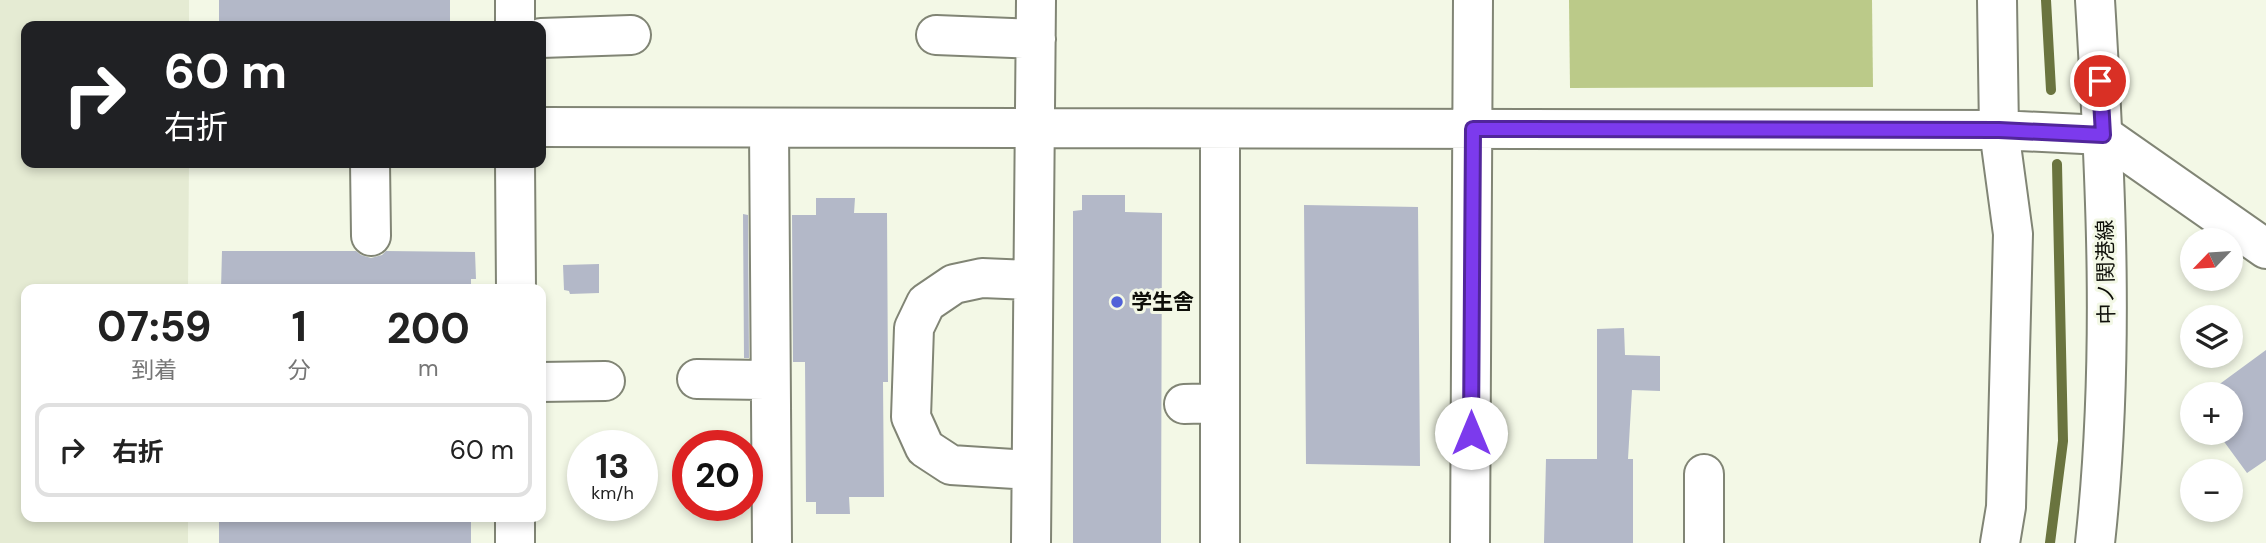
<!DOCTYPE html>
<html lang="ja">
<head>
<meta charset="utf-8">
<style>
  :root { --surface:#fff; --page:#f2f2f2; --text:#222; --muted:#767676; --line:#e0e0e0 }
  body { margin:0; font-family:"DM Sans","Noto Sans JP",sans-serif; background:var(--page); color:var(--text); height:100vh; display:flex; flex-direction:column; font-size:26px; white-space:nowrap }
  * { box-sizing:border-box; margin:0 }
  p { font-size:23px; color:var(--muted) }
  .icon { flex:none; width:38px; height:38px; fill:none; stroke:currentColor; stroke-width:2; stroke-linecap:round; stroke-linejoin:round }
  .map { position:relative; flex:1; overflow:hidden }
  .drawer { position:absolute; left:21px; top:284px; width:525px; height:238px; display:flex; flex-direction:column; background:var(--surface); border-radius:14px; box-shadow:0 4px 10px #0003 }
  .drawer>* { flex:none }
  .banner { position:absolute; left:21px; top:21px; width:525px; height:147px; border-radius:14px; box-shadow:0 4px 10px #0003; background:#202124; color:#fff; overflow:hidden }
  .needle { width:46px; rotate:245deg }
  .buttons { position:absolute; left:2180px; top:228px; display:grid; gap:14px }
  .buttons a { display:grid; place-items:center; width:63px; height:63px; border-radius:50%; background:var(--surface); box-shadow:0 4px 10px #0003; font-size:35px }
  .speed { position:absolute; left:567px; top:430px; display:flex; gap:14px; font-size:35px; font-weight:700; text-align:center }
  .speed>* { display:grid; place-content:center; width:91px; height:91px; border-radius:50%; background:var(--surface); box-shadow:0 4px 10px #0003; line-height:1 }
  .speed small { font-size:18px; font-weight:400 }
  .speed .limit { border:10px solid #d22; background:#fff; color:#111 }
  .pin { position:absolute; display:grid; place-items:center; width:60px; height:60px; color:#fff; margin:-30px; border:4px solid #fff; border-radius:50%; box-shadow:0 2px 7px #0007 }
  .me { position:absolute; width:77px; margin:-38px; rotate:0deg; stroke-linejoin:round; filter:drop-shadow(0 0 5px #0008) }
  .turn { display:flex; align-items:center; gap:24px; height:147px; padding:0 28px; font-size:32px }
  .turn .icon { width:91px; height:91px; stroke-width:2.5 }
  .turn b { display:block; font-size:49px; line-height:60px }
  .eta { display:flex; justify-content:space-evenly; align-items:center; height:119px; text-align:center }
  .eta b { font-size:42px; font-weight:700; line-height:49px }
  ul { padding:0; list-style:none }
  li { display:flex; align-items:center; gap:21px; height:94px; margin:0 14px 10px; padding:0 14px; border:4px solid var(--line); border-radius:14px }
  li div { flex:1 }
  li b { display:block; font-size:26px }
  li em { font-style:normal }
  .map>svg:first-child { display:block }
  .built { fill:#e5ebd3 }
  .green { fill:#bbca89 }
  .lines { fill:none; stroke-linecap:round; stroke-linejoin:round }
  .stream { stroke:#6a743f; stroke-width:10 }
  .building { fill:#b3b8c8 }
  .minor-casing { stroke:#818575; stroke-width:42 }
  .major-casing { stroke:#818575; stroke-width:42 }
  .minor { stroke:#fff; stroke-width:38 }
  .major { stroke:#fff; stroke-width:38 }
  .route-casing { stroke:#51269a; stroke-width:18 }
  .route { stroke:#7c3aed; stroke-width:12 }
  .poi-dot { fill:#5162d8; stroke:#f3f8e6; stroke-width:2.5 }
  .labels { text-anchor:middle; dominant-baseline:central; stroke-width:6; stroke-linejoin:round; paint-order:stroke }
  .street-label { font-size:21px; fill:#0e0f09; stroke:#f3f8e6 }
  .poi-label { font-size:21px; font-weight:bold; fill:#0e0f09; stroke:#f3f8e6; text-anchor:start }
</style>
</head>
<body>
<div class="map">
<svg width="2266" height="543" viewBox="0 0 2266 543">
  <rect width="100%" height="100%" fill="#f3f8e6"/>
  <path class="built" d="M0,0h189v26h-163v137h163l-1,126h-162v227h162v27h-188z"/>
  <path class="green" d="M1569,0h303l1,87 -303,1z"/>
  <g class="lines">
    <path class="stream" d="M2046,0l5,90
      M2050,543l13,-102 -6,-277"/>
  </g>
  <path class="building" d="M219,0h231v26h-231z
    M1082,195h43v17l37,1 -1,330h-88v-332l9,-1z
    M816,198h39l-1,15h33l1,169h-5l1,115h-35l1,17h-34v-12h-10l-1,-140h-12l-1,-147h24z
    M1304,205l114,2 2,259 -114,-2z
    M743,214l5,1 1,143h-5z
    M222,251h134l5,4 10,3 11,-3 4,-4 89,1 1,27h-5v10h-250z
    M599,264v29l-29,1 -1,-3 -5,-1 -1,-25z
    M1624,328l1,27 35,1v35l-28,-1 -4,69h5v84h-89l2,-84h51v-130z
    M2266,350v110l-19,13 -30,-41h14v-38h-25z
    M219,516h252v27h-252z"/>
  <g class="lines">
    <defs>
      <path id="minor" d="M1997,0l2,130 14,104 -7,273 -6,36
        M515,26v-26
        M936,35l100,4
        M541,38l90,-3
        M541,127l1458,3 104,5 163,114
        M769,128l3,415
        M370,163l1,73
        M515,163l1,126
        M697,379l73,1
        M541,382l64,-1
        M1184,404l36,-1
        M1031,470l-80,-5 -26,-17 -14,-31 3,-89 12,-25 28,-19 28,-6 51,2
        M1704,474v69
        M515,543v-27
        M1031,543l5,-543
        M1220,543v-414
        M1470,543l3,-543"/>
      <path id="major" d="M2095,543c20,-182 11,-361 0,-543"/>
    </defs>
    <use href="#minor" class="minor-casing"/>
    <use href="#major" class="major-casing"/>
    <use href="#minor" class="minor"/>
    <use href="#major" class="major"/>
  </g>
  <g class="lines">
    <defs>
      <path id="route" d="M1471,433l2,-304 526,1 104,5 -3,-54"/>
    </defs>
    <use href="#route" class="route-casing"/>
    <use href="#route" class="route"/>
  </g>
  <circle class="poi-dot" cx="1117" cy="302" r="7"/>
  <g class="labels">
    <g class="street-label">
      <text transform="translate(2106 272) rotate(-91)">中ノ関港線</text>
    </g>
    <g class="poi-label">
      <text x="1131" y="302">学生舎</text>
    </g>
  </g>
</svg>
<div class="buttons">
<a><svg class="needle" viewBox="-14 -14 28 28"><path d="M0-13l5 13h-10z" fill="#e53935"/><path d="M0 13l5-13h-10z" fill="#767676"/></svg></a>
<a><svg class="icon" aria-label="layers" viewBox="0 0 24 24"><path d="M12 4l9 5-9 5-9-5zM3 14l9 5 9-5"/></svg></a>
<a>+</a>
<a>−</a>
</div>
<div class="speed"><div>13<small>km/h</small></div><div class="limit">20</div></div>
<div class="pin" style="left:2100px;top:81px;background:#d93025"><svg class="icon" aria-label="arrive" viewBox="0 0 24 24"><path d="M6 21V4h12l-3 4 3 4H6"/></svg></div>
<svg class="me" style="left:1471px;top:433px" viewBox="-20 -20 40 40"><circle r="19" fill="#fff"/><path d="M0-13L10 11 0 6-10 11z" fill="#7c3aed"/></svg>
<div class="banner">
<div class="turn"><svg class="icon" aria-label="right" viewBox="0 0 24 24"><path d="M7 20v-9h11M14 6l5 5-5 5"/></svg><div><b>60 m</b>右折</div></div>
</div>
<section class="drawer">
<div class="eta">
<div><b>07:59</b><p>到着</p></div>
<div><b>1</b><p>分</p></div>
<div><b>200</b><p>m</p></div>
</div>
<ul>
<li><svg class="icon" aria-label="right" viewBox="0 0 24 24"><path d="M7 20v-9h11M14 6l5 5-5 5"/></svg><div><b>右折</b></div><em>60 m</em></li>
</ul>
</section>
</div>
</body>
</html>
